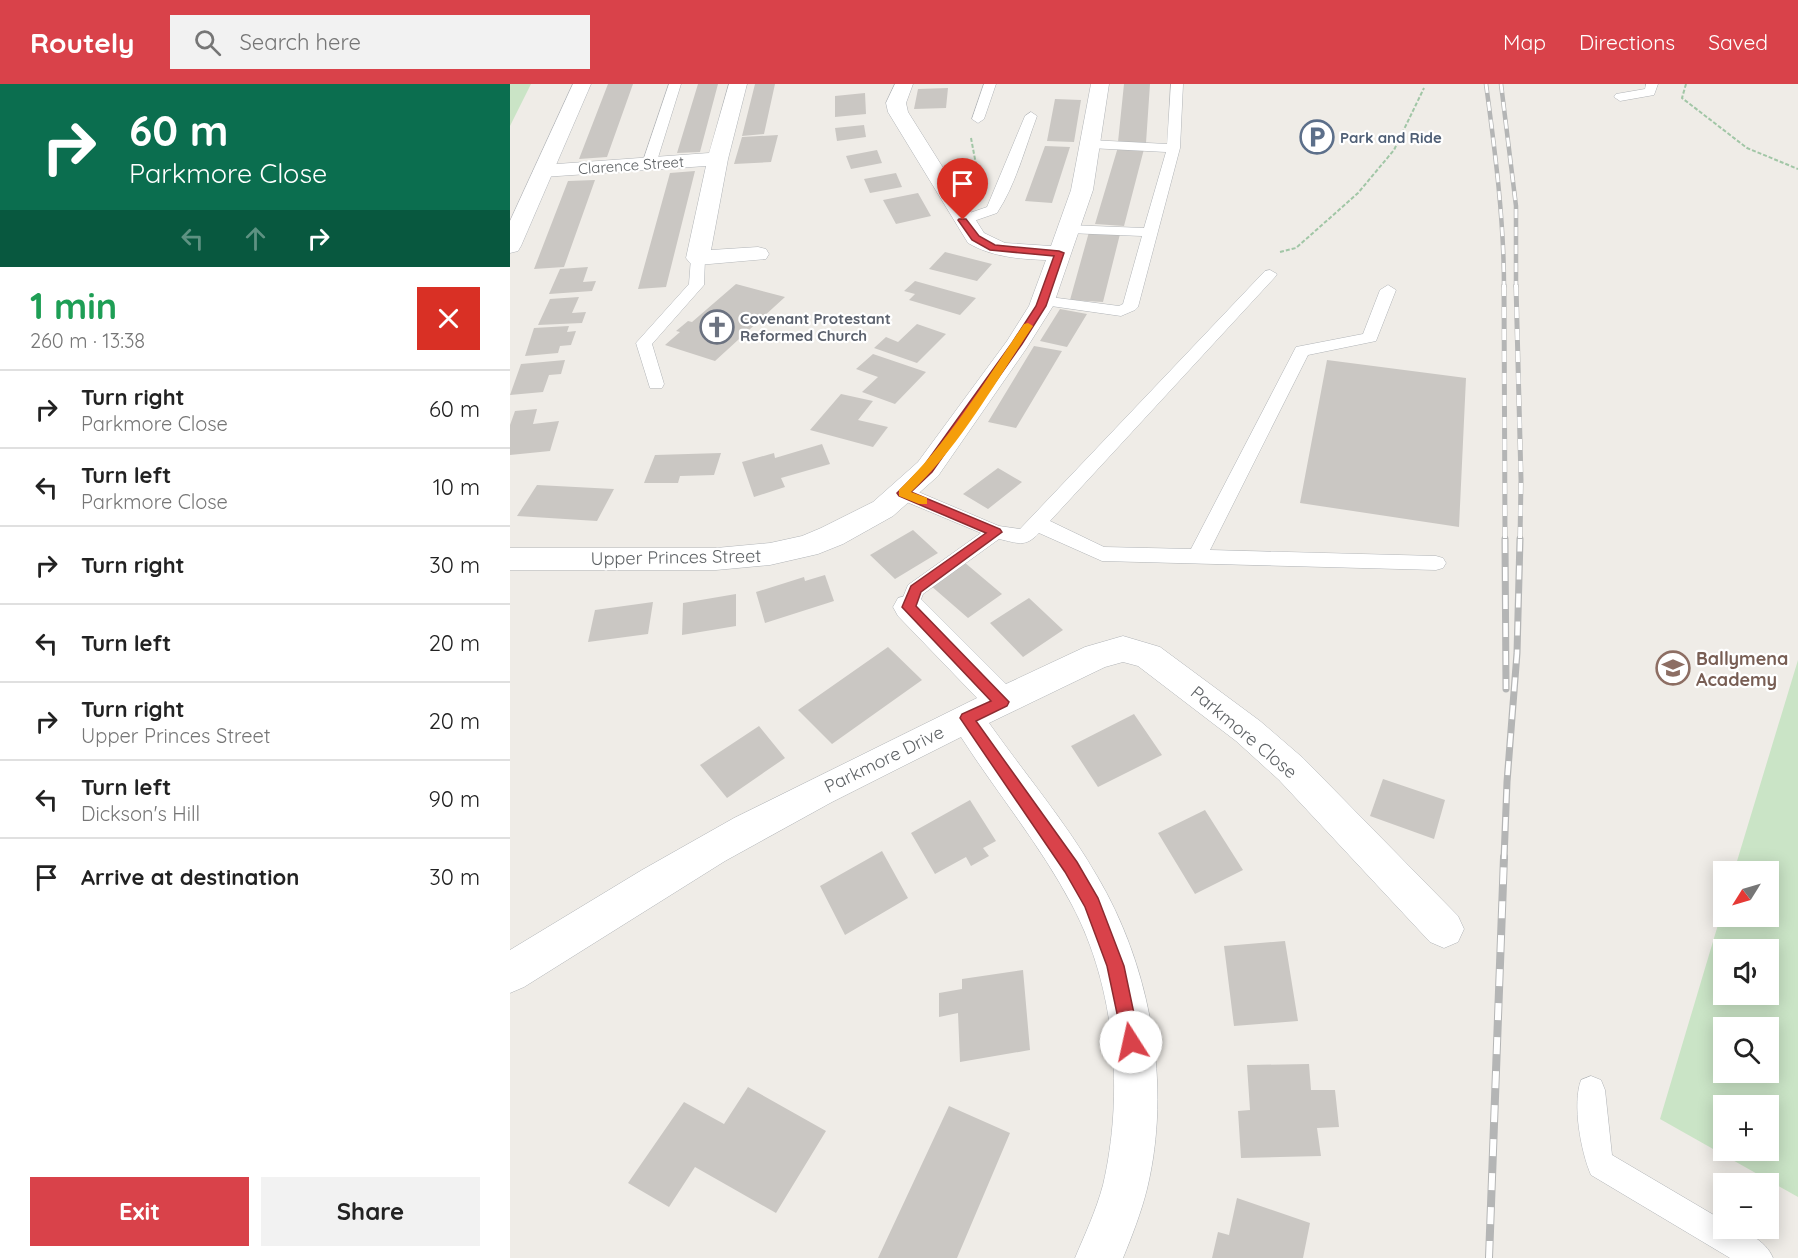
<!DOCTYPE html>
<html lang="en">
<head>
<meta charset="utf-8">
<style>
  :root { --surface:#fff; --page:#f2f2f2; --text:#222; --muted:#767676; --line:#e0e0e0; --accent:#d9424a }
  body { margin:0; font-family:Quicksand,sans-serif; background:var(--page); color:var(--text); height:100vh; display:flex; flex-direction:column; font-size:22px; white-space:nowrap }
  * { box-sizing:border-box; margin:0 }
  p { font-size:20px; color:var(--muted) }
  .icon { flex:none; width:33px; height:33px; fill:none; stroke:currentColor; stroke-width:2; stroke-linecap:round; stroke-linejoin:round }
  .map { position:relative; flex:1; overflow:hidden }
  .details { display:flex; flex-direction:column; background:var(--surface); width:510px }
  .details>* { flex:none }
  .top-card { background:#0b6e4f; color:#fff; overflow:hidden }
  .needle { width:39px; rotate:233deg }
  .tools { position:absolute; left:1203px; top:777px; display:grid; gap:12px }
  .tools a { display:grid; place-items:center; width:66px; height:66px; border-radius:0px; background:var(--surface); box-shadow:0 3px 15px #0003; font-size:30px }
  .pin { position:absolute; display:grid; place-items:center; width:51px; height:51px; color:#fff; margin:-62px -26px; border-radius:50% 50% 50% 0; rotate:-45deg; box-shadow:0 0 6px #0007 }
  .pin .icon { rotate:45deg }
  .me { position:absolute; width:66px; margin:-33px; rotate:350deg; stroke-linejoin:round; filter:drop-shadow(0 0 4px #0008) }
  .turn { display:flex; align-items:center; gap:21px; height:126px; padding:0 30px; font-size:27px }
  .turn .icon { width:78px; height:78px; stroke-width:2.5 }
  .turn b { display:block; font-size:42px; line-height:51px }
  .lanes { display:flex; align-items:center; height:57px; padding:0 30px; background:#0003; justify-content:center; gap:30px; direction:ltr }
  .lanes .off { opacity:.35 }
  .round { display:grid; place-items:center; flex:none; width:63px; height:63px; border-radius:0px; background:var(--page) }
  .head { display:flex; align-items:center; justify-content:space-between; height:102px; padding:0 30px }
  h1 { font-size:36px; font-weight:700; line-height:45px; color:#1e9e55 }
  .cta { display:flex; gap:12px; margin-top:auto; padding:12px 30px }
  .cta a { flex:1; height:69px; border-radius:0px; background:var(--accent); color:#fff; font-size:24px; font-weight:700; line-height:69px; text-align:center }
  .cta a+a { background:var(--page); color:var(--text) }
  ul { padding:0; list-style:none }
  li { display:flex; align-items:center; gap:18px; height:78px; padding:0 30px; border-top:2px solid var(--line) }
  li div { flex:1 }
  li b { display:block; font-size:22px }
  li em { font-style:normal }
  header { display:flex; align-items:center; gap:36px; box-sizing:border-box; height:84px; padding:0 30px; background:var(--accent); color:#fff }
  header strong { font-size:28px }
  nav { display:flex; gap:33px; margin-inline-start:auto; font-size:21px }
  .search { width:420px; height:54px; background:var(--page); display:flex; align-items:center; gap:15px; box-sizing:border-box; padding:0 21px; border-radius:0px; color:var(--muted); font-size:22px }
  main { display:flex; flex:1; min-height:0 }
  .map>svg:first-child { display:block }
  .green { fill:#cae4c6; fill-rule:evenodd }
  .building { fill:#cac7c3 }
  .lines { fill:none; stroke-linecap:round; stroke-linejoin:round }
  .lane-casing { stroke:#b1b4b7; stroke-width:1 }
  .street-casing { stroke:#b1b4b7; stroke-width:1 }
  .secondary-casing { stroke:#b3b6ba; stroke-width:1 }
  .path { stroke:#a1c6a6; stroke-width:2; stroke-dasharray:4 2; stroke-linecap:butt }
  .lane { fill:#fff; fill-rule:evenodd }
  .street { fill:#fff; fill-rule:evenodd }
  .secondary { fill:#fff; fill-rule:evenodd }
  .rail-far3-casing { stroke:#b4b5b5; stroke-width:4.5 }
  .rail-far2-casing { stroke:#b4b5b5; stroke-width:5 }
  .rail-far1-casing { stroke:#b4b5b5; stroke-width:7 }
  .rail-casing { stroke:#b4b5b5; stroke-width:8 }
  .rail-far3 { stroke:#fff; stroke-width:3; stroke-dasharray:9; stroke-linecap:butt }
  .rail-far2 { stroke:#fff; stroke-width:4; stroke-dasharray:11; stroke-linecap:butt }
  .rail-far1 { stroke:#fff; stroke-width:4.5; stroke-dasharray:14; stroke-linecap:butt }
  .rail { stroke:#fff; stroke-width:6; stroke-dasharray:17; stroke-linecap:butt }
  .route { fill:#d9424a; stroke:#8d2b30; stroke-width:1.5 }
  .slow { fill:#f59e0b }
  .labels { text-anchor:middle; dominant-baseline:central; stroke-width:4.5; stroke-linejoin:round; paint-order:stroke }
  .far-service-label { font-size:15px; font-weight:bold; fill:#4e5e75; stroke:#fff; text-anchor:start }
  .far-street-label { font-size:15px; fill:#5e6265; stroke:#fff }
  .far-worship-label { font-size:15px; font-weight:bold; fill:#5b616d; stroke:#fff; text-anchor:start }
  .street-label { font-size:18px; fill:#5e6265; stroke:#fff }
  .education-label { font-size:18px; font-weight:bold; fill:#785e54; stroke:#fff; text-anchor:start }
</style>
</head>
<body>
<header>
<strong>Routely</strong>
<div class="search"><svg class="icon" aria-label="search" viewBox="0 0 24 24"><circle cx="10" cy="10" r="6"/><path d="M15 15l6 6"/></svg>Search here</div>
<nav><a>Map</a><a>Directions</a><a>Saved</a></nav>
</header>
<main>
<section class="details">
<div class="top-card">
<div class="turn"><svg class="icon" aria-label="right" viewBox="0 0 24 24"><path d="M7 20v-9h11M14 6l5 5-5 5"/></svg><div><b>60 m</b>Parkmore Close</div></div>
<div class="lanes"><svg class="icon off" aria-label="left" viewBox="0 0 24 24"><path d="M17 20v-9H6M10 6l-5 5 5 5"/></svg><svg class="icon off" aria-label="ahead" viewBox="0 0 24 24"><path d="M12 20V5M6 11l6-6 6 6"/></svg><svg class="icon" aria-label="right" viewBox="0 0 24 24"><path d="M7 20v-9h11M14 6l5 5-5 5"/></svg></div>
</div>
<div class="head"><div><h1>1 min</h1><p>260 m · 13:38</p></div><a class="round" style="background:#d93025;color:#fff"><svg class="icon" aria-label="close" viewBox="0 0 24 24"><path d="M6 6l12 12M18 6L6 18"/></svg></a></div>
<ul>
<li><svg class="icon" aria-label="right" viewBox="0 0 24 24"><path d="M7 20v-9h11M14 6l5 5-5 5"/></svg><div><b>Turn right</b><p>Parkmore Close</p></div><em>60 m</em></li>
<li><svg class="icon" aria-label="left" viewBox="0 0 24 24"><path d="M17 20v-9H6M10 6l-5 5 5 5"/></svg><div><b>Turn left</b><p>Parkmore Close</p></div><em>10 m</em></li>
<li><svg class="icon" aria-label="right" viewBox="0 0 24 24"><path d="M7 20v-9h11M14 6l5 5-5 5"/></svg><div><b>Turn right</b></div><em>30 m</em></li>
<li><svg class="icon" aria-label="left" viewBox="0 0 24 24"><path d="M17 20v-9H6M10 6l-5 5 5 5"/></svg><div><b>Turn left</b></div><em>20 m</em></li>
<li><svg class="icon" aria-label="right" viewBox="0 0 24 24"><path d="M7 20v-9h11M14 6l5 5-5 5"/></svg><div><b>Turn right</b><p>Upper Princes Street</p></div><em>20 m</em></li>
<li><svg class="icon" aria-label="left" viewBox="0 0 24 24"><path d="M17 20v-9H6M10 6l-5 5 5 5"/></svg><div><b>Turn left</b><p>Dickson's Hill</p></div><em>90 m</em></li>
<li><svg class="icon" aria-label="arrive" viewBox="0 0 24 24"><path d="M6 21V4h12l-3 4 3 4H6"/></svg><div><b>Arrive at destination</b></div><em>30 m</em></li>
</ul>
<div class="cta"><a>Exit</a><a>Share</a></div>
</section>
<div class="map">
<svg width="1288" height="1174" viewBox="0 0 1288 1174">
  <rect width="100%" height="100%" fill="#efece7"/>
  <path class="green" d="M0,0h21l-21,42z
    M1288,576v537l-138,-78 63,-211 1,8h44v-44l-34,-1zM1214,866h44v44h-44zM1214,944h44v44h-44zM1214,1022h44v44h-44z"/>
  <path class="building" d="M98,0h25l-26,73 -28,2z
    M188,0h20l-18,68 -23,1z
    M245,0h20l-11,50 -22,2z
    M614,0h26l-4,59 -28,-1z
    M438,4l-2,20 -32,1 4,-20z
    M355,9l1,21 -31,3v-21z
    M545,15l26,1 -7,42 -27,-1z
    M354,41l2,12 -29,4 -2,-13z
    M268,51l-7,27 -37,2 8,-27z
    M535,62l25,1 -18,56 -27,-2z
    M608,63l26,2 -20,77 -29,-2z
    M367,66l5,13 -31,6 -5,-13z
    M185,87l-29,116 -28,2 32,-116z
    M386,89l6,14 -32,6 -6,-14z
    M85,96l-31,87 -30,2 34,-88z
    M408,109l13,23 -35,8 -13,-24z
    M579,148l31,2 -17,68 -33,-2z
    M435,168l47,12 -15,17 -48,-12z
    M78,183l-5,15 13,-1 -4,10 -43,3 11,-25z
    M405,197l61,17 -16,17 -51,-15 6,-6 -11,-3z
    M226,200l49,13 -70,64 -50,-16 15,-13 -4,-1 12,-10 4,1z
    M69,213l-7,16 14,-1 -4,11 -44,2 12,-26z
    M550,225l27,5 -20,33 -27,-6z
    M407,240l29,10 -29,29 -43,-15 12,-11 12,5z
    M59,242l-2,6 9,-1 -5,14 -11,1 -2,7 -33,3 9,-28z
    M524,262l28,5 -46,77 -28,-6z
    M363,270l53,18 -31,32 -33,-12 16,-15 -22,-8z
    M55,276l-4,14 -12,1 -6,17 -33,3 11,-31z
    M817,276l139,18 -7,149 -159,-24z
    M331,310l32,7 -15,19 30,7 -15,20 -63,-17z
    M27,325l-4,15 26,-3 -9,30 -40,4v-30l5,-14z
    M312,360l8,20 -49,14 4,9 -31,10 -12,-35 32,-9 1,5z
    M211,369l-7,22 -34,1 -2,7h-34l11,-28z
    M488,384l24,14 -34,27 -25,-15z
    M27,401l77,4 -17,32 -80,-5z
    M403,446l25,23 -43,26 -25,-24z
    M454,478l38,32 -34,24 -38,-33z
    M315,491l9,26 -69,22 -9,-31 48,-15 1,4z
    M226,510v32l-54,9 1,-32z
    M519,514l34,32 -40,27 -33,-34z
    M143,518l-5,32 -60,8 7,-32z
    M378,563l34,33 -90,64 -34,-34z
    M624,630l28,41 -64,32 -27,-41z
    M249,642l26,32 -58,40 -27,-33z
    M873,695l62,21 -11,39 -64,-23z
    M460,716l26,41 -13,7 6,8 -18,10 -5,-9 -31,17 -24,-41z
    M695,726l38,60 -48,24 -37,-61z
    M372,767l26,47 -63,37 -25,-49z
    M775,857l13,80 -64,5 -10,-80z
    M513,886l7,80 -70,12 -2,-49 -19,4v-24l23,-4v-10z
    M799,980l2,26h24l4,37 -22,1 4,28 -80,2 -3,-47 12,-1 -3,-45z
    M238,1003l78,44 -50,82 -81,-46 -26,40 -41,-24 56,-81 40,22z
    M439,1022l61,27 -53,125h-79z
    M727,1114l73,25 -7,35h-91l6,-26 11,3z"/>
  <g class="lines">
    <defs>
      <path id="lane" d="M159,0h12l-25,80 -7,4 -5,-1 -2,-3z
        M474,0h12l-12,35 -6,4 -6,-4z
        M661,0h12l-3,64 -42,159 -3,3 -14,6 -84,-12 -3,-3 8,-5 77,10 4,-2 19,-68 -74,-3 -7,-4 7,-4 76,3 22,-76 -76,-4 -6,-4 6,-4 77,4z
        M1136,0h12l-4,11 -34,6 -6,-4 2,-3 29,-5z
        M521,28l6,4c-12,32 -21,68 -40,97l-29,10h-10l-2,-3 2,-3 29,-10 38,-91z
        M188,170l7,4 -1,27 -52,59 12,40 -2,4h-12l-14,-45 53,-59 2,-26z
        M760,186l7,4 -2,3 -225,244 54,26 87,2 105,-202 67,-13 17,-44 8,-5 8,5 -20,51 -68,14 -98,195 226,6 7,2 3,5 -3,5 -7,2 -334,-9 -63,-28c-14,15 -21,10 -40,6l-76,55 -7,18 -7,3 -7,-3 -3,-5 9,-22 73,-52 -84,-35 -3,-5 3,-5 6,-1 6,1 90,38 21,3 245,-258z
        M1081,992l10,4 4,10 7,65 112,66v7c18,0 42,12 49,30h-43l-139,-83c-10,-23 -19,-71 -10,-95z"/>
      <path id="street" d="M219,0h18l-19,75 -17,91 47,-3 8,2 3,5 -3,5 -68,6 -8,-2 -4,-5 20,-92 -163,11 -7,-2 -3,-4 3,-4 7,-2 166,-12z
        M385,0h18l-7,19 2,9 76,121 21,10 46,3 20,-56 20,-106h18l-16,106 -40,116 -27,43 -88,127 -45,40 -50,28 -25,10 -48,11 -54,5h-206v-22h206l54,-5 32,-7 19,-8 52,-26 45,-40 89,-121 22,-35 17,-46c-27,-1 -54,-3 -78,-17l-80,-131 -2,-9z
        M399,511l11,3 86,86 79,-37 38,-11 37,11 100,74 43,37 155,158 6,13 -6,13 -14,6 -14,-6 -151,-162 -43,-39 -98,-75 -15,-4 -18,5 -116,56c36,51 77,99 108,153 54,91 75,210 50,313 -6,24 -15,47 -24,69h-48c10,-24 21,-47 28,-73 21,-90 13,-197 -31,-280 -31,-59 -75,-112 -111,-168l-129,65 -107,59 -201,126 -14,6v-43l132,-80 92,-52 243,-120 -79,-82 -5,-9 5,-9z"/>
      <path id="secondary" d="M63,0h18l-70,162 -3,5 -8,2v-32z"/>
    </defs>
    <use href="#lane" class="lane-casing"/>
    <use href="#street" class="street-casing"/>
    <use href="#secondary" class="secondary-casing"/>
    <path class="path" d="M1176,0l-4,14 65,50 51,21
      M461,54l7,37
      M770,168l16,-4 62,-55 36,-43 30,-62"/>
    <use href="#lane" class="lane"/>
    <use href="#street" class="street"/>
    <use href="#secondary" class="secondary"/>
    <defs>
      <path id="rail-far3" d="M976,0c9,67 18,135 18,203
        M991,0l15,122v81"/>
      <path id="rail-far2" d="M994,201l1,255
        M1006,201l5,195 -1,60"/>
      <path id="rail-far1" d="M995,455l1,150
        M994,775l3,-77 10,-129 3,-114"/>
      <path id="rail" d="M979,1174l15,-401"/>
    </defs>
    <use href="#rail-far3" class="rail-far3-casing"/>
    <use href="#rail-far2" class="rail-far2-casing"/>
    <use href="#rail-far1" class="rail-far1-casing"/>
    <use href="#rail" class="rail-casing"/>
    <use href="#rail-far3" class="rail-far3"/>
    <use href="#rail-far2" class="rail-far2"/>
    <use href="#rail-far1" class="rail-far1"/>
    <use href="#rail" class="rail"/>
  </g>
  <path class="route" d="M449,135h7l13,17 16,9 64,6 5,2 -18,53 -24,38 -90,128 -21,20 89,37 2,3 -81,60 -5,14 93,96 -2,4 -31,15 101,141 21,36 26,68 16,76 -3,6 -6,3 -6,-3 -2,-6 -16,-76 -22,-59 -20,-35 -105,-154 2,-4 29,-13 -89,-94 9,-21 75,-53 -87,-37 -2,-3 26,-26 89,-124 24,-37 18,-50 -64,-6 -18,-10 -14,-20z"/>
  <path class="slow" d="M518,239l5,3c-38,56 -72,119 -122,166l16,6v6h-8l-20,-8v-6c50,-48 86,-109 125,-166z"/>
  <defs>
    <symbol id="parking-ring" viewBox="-11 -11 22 22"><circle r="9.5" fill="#fff" stroke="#5c6f8a" stroke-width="1.5"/><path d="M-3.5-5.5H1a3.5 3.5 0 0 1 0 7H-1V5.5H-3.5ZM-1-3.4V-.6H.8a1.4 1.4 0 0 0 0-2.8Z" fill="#5c6f8a"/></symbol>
    <symbol id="church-ring" viewBox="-11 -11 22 22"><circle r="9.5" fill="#fff" stroke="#6b7280" stroke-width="1.5"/><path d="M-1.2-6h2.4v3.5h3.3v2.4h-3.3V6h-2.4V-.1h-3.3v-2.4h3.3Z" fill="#6b7280"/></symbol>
    <symbol id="school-ring" viewBox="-11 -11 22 22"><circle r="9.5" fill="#fff" stroke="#8d6e63" stroke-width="1.5"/><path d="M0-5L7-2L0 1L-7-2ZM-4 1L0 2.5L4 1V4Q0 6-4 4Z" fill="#8d6e63"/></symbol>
  </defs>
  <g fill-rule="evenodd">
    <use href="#parking-ring" x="788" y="34" width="38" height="38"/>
    <use href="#church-ring" x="188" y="224" width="38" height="38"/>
    <use href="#school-ring" x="1144" y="565" width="38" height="38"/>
  </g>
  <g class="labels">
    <g class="far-service-label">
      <text x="830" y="53">Park and Ride</text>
    </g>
    <g class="far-street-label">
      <text transform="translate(121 81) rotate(-4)">Clarence Street</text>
    </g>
    <g class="far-worship-label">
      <text x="230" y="234">Covenant Protestant<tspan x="230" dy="17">Reformed Church</tspan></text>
    </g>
    <g class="street-label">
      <text transform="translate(166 473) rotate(-1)">Upper Princes Street</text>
      <text transform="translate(734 648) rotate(40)">Parkmore Close</text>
      <text transform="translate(374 675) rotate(-26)">Parkmore Drive</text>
    </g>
    <g class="education-label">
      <text x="1186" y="574">Ballymena<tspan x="1186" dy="21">Academy</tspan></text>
    </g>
  </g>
</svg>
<div class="tools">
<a><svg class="needle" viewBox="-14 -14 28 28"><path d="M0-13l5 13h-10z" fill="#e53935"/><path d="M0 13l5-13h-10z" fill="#767676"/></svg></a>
<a><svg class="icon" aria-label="sound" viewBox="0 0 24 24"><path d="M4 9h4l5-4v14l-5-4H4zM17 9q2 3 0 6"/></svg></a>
<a><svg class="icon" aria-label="search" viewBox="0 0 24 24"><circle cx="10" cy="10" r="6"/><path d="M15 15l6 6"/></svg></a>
<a>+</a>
<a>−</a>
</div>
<div class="pin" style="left:453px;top:136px;background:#d93025"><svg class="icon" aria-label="arrive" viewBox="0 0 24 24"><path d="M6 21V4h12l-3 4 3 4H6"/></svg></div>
<svg class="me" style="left:621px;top:958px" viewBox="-20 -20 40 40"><circle r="19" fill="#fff"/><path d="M0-13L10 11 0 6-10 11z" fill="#d9424a"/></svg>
</div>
</main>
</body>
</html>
